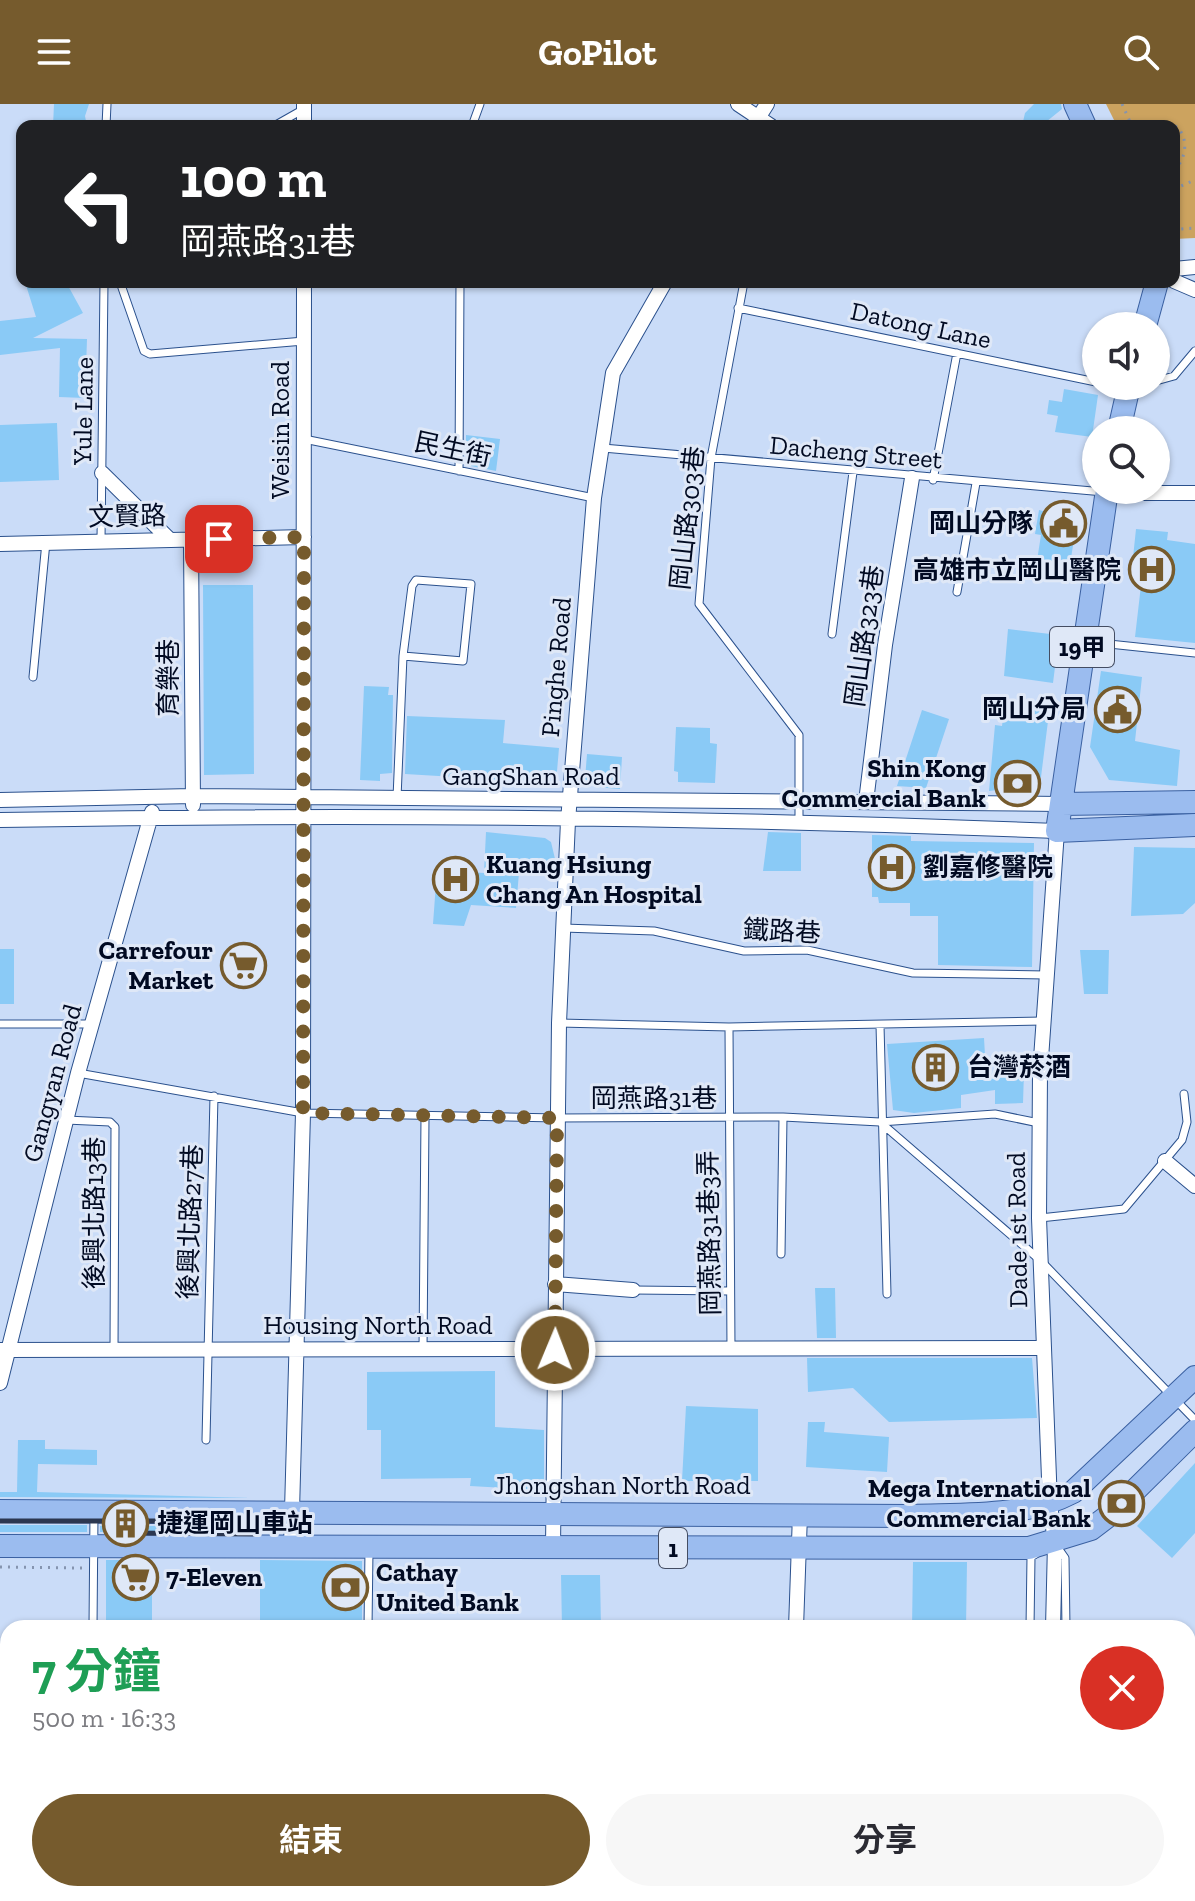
<!DOCTYPE html>
<html lang="zh-TW">
<head>
<meta charset="utf-8">
<style>
  :root { --surface:#fff; --page:#f7f7f7; --text:#2b2b33; --muted:#7c7c81; --accent:#765b2d }
  body { margin:0; font-family:"Zilla Slab","Noto Sans TC",serif; background:var(--page); color:var(--text); height:100vh; display:flex; flex-direction:column; font-size:30px; white-space:nowrap }
  * { box-sizing:border-box; margin:0 }
  p { font-size:26px; color:var(--muted) }
  .icon { flex:none; width:44px; height:44px; fill:none; stroke:currentColor; stroke-width:2; stroke-linecap:round; stroke-linejoin:round }
  .map { position:relative; flex:1; overflow:hidden }
  .side { position:absolute; left:0px; top:1516px; width:1196px; height:282px; display:flex; flex-direction:column; background:var(--surface); border-radius:24px 24px 0 0; box-shadow:0 2px 6px #0004 }
  .side>* { flex:none }
  .top-card { position:absolute; left:16px; top:16px; width:1164px; height:168px; border-radius:16px; box-shadow:0 2px 6px #0004; background:#202124; color:#fff; overflow:hidden }
  .buttons { position:absolute; left:1082px; top:208px; display:grid; gap:16px }
  .buttons a { display:grid; place-items:center; width:88px; height:88px; border-radius:50%; background:var(--surface); box-shadow:0 2px 6px #0004; font-size:40px }
  .pin { position:absolute; display:grid; place-items:center; width:68px; height:68px; color:#fff; margin:-34px; border-radius:16px; box-shadow:0 4px 12px #0006 }
  .me { position:absolute; width:88px; margin:-44px; rotate:1deg; stroke-linejoin:round; filter:drop-shadow(0 0 6px #0008) }
  .turn { display:flex; align-items:center; gap:28px; height:168px; padding:0 32px; font-size:36px }
  .turn .icon { width:104px; height:104px; stroke-width:2.5 }
  .turn b { display:block; font-size:56px; line-height:68px }
  .round { display:grid; place-items:center; flex:none; width:84px; height:84px; border-radius:42px; background:var(--page) }
  .headline { display:flex; align-items:center; justify-content:space-between; height:136px; padding:0 32px }
  h1 { font-size:48px; font-weight:700; line-height:60px; color:#1e9e55 }
  .button { display:flex; gap:16px; margin-top:auto; padding:16px 32px }
  .button a { flex:1; height:92px; border-radius:48px; background:var(--accent); color:#fff; font-size:32px; font-weight:700; line-height:92px; text-align:center }
  .button a+a { background:var(--page); color:var(--text) }
  header { display:flex; justify-content:space-between; align-items:center; height:104px; padding:0 32px; background:var(--accent); color:#fff; font-size:36px; font-weight:700 }
  .map>svg:first-child { display:block }
  .green { fill:#cca35f }
  .building { fill:#8acaf6 }
  .lines { fill:none; stroke-linecap:round; stroke-linejoin:round }
  .minor-tunnel { stroke:#acbcd8; stroke-width:14; stroke-dasharray:14 7; stroke-linecap:butt }
  .service-casing { stroke:#2b518d; stroke-width:9 }
  .minor-casing { stroke:#2b518d; stroke-width:16 }
  .primary-casing { stroke:#3a60a1; stroke-width:24 }
  .path { stroke:#8594af; stroke-width:3; stroke-dasharray:2 6; stroke-linecap:butt }
  .service { stroke:#fff; stroke-width:7 }
  .minor { stroke:#fff; stroke-width:14 }
  .primary { stroke:#9bbcef; stroke-width:22 }
  .rail { stroke:#2c3750; stroke-width:5 }
  .route { stroke:#765b2d; stroke-width:14; stroke-dasharray:0 25.2 }
  .labels { text-anchor:middle; dominant-baseline:central; stroke-width:6; stroke-linejoin:round; paint-order:stroke }
  .shield { fill:#dfe8f7; stroke:#444d62; stroke-width:2 }
  .shield-label { font-size:24px; font-weight:bold; fill:#010a22 }
  .street-label { font-size:26px; fill:#010a22; stroke:#dfe8f7 }
  .poi-label { font-size:26px; font-weight:bold; fill:#010a22; stroke:#dfe8f7; text-anchor:end }
</style>
</head>
<body>
<header><svg class="icon" aria-label="menu" viewBox="0 0 24 24"><path d="M4 6h16M4 12h16M4 18h16"/></svg>GoPilot<svg class="icon" aria-label="search" viewBox="0 0 24 24"><circle cx="10" cy="10" r="6"/><path d="M15 15l6 6"/></svg></header>
<div class="map">
<svg width="1195" height="1797" viewBox="0 0 1195 1797">
  <rect width="100%" height="100%" fill="#cadcf8"/>
  <path class="green" d="M1106,0h89v134l-21,1v-113h-57z"/>
  <path class="building" d="M54,0h35l-4,12 2,10h-34z
    M1034,0h27l1,5 -21,17h-19l3,-13z
    M25,178h41l17,31 -50,25 54,1 -2,59 -26,-1 1,-49 -60,7v-34l36,-4z
    M1064,285l34,6 -6,42 -37,-5 3,-16 -11,-2 2,-14 13,2z
    M57,319l2,57 -59,2v-57z
    M466,331l34,4 -4,32 -30,-6z
    M1039,406l38,10 -8,51 -33,-4 5,-32 -6,-1z
    M1136,425l32,3 -1,8 28,4v99l-60,-6 8,-69 -11,-1z
    M203,481h50l1,189 -50,1z
    M1008,525l51,6 -6,48 -49,-7z
    M1101,567l41,6 -7,64 45,9 -3,36 -68,-6 -19,-33z
    M364,582l25,1 -1,8h5l-1,78 -12,1v7l-20,-1z
    M1012,597l38,4 -9,72 -10,9 -42,5 6,-66 7,1 2,-15 7,1z
    M922,606l27,9 -23,69 -29,-2z
    M407,612l98,4 -2,23 56,5 -3,35 -151,-9z
    M676,623l34,1v15l7,1 -2,39 -37,-1v-10l-4,-1z
    M587,650l35,3 -2,32 -26,-2 -9,-8z
    M486,728l59,6 6,4 5,21 -36,-2 -4,47 -45,-3 -7,21 -31,-2 4,-54 47,3z
    M768,728l33,1v38h-38z
    M872,731l39,1v5l123,2 -2,124 -94,-2v-49h-28v-13h-31l-1,-6h-6z
    M1134,743l61,1v55l-12,11 -52,2z
    M0,845h14v55h-14z
    M1080,846h29l-1,44h-24z
    M984,934l2,35 38,-1 -1,31 -28,1v-14l-34,5v13l-47,5 -21,-3 -6,-66z
    M815,1184h20l1,50h-19z
    M807,1254h225l5,60 -148,4 -36,-34 -45,4z
    M495,1267v56l49,3v60l-74,-4 1,-8 -90,1v-49h-14v-58z
    M686,1302l72,3v72h-76z
    M808,1318h17l-1,10 65,5 -2,35 -81,-5z
    M18,1336h27v9l52,1v15l-59,-1 -1,28 215,6 -252,-1v-5h17z
    M1195,1359v70l-23,25 -35,-32z
    M0,1421h87v7h-87z
    M100,1422h152l-1,6h-151z
    M106,1456h46v68h-46z
    M260,1456l102,1v67h-102z
    M913,1458h54l-1,66h-54z
    M561,1471h39l1,53h-39z"/>
  <g class="lines">
    <path class="minor-tunnel" d="M1048,1797v-7"/>
    <defs>
      <path id="service" d="M106,22l1,-22
        M274,22l30,-17
        M472,22l8,-22
        M120,178l24,69 6,3 154,-13
        M744,178l-33,176 -12,146 100,131v87
        M738,204l358,74
        M1156,277l18,-5 21,-25
        M304,335l290,59
        M603,344l501,44
        M459,367l1,-189
        M933,376l24,-127
        M101,436l3,-258
        M957,488l19,-109
        M832,530l21,-162
        M1090,538l105,11
        M33,573l13,-135
        M397,694l6,-142 9,-70 4,-6 55,4 -8,77 -60,-5
        M563,824l91,3 90,20 63,-1 106,23 133,2
        M559,919l170,4 314,-6
        M0,920h92
        M880,921l7,269
        M729,923l2,322
        M78,969l225,40 254,5 226,-1 97,5 115,-8 44,9
        M66,1016l44,2 5,5 -1,223
        M880,1018l160,138 155,160
        M1040,1114l84,-9 58,-69 5,-18 -3,-28
        M781,1150l2,-137
        M633,1186l97,1
        M423,1246l2,-233
        M206,1336l8,-344
        M1058,1444l7,10 1,70
        M93,1524l1,-114
        M368,1524l1,-78
        M1030,1524l1,-71 5,-3
        M1188,1546l7,-8
        M1188,1562l7,13
        M0,1605h8
        M1188,1653l7,-4"/>
      <path id="minor" d="M304,0v22
        M738,0l33,22
        M753,22l14,-22
        M1174,165l21,-2
        M1174,177l21,9
        M102,369l67,66
        M1106,389h89
        M191,435l2,266
        M0,440l304,-7
        M0,696l193,-4 868,8
        M866,698l19,-157 27,-167
        M0,716c352,-6 705,-3 1057,11l-17,242 -1,145 11,286 5,39 -2,85
        M1165,1057l30,25
        M555,1180l78,6
        M0,1246l1043,-2
        M0,1279l78,-310 74,-261
        M291,1443l12,-434 1,-831
        M553,1443l6,-524 9,-202 26,-323 19,-125 52,-91
        M796,1524l4,-114"/>
      <path id="primary" d="M1075,0l10,22
        M1145,222l12,-44
        M1119,326l10,-44
        M1107,386l-50,341 138,-6
        M1061,700l134,-2
        M0,1407l912,5c54,-2 112,2 161,-24l122,-115
        M0,1442l1029,2 62,-19 21,-16 83,-82"/>
    </defs>
    <use href="#service" class="service-casing"/>
    <use href="#minor" class="minor-casing"/>
    <use href="#primary" class="primary-casing"/>
    <path class="path" d="M1122,0l10,22
      M1152,22c32,-14 43,25 22,44
      M1174,85l21,-9
      M1174,111l7,14 14,-1
      M0,1463l82,1
      M15,1797v-7"/>
    <use href="#service" class="service"/>
    <use href="#minor" class="minor"/>
    <use href="#primary" class="primary"/>
    <path class="rail" d="M0,1417h257
      M124,1429l132,1
      M0,1763h8
      M1188,1782h7"/>
  </g>
  <g class="lines">
    <path class="route" d="M219,435l85,-2 -1,576 254,5 -2,232"/>
  </g>
  <defs>
    <symbol id="civic-ring" viewBox="-11 -11 22 22"><circle r="9.5" fill="#dfe8f7" stroke="#765b2d" stroke-width="1.5"/><path d="M-.6-6.5H3V-4.5H.6V-3L4-1V1h2V6H-6V1h2V-1L-.6-3ZM-1.2 2.5V6h2.4V2.5Z" fill="#765b2d"/></symbol>
    <symbol id="hospital-ring" viewBox="-11 -11 22 22"><circle r="9.5" fill="#dfe8f7" stroke="#765b2d" stroke-width="1.5"/><path d="M-5-5h3v3.5h4V-5h3V5h-3V1.5h-4V5h-3Z" fill="#765b2d"/></symbol>
    <symbol id="bank-ring" viewBox="-11 -11 22 22"><circle r="9.5" fill="#dfe8f7" stroke="#765b2d" stroke-width="1.5"/><path d="M-6-4H6V4H-6ZM0-2.3a2.3 2.3 0 1 0 0 4.6a2.3 2.3 0 1 0 0-4.6Z" fill="#765b2d"/></symbol>
    <symbol id="supermarket-ring" viewBox="-11 -11 22 22"><circle r="9.5" fill="#dfe8f7" stroke="#765b2d" stroke-width="1.5"/><path d="M-6-5.5h2.5l.6 2H6L4.5 2H-2.5L-4.4-4H-6ZM-1.5 3.2a1.3 1.3 0 1 0 .1 0ZM3 3.2a1.3 1.3 0 1 0 .1 0Z" fill="#765b2d"/></symbol>
    <symbol id="building-ring" viewBox="-11 -11 22 22"><circle r="9.5" fill="#dfe8f7" stroke="#765b2d" stroke-width="1.5"/><path d="M-4-6H4V6H1V3H-1V6H-4ZM-2.5-4.3h1.7v1.8h-1.7ZM.8-4.3h1.7v1.8H.8ZM-2.5-1h1.7V.8h-1.7ZM.8-1h1.7V.8H.8Z" fill="#765b2d"/></symbol>
  </defs>
  <g fill-rule="evenodd">
    <use href="#civic-ring" x="1038" y="394" width="51" height="51"/>
    <use href="#hospital-ring" x="1126" y="440" width="51" height="51"/>
    <use href="#civic-ring" x="1092" y="580" width="51" height="51"/>
    <use href="#bank-ring" x="992" y="654" width="51" height="51"/>
    <use href="#hospital-ring" x="866" y="738" width="51" height="51"/>
    <use href="#hospital-ring" x="430" y="750" width="51" height="51"/>
    <use href="#supermarket-ring" x="218" y="836" width="51" height="51"/>
    <use href="#building-ring" x="910" y="938" width="51" height="51"/>
    <use href="#bank-ring" x="1096" y="1374" width="51" height="51"/>
    <use href="#building-ring" x="100" y="1394" width="51" height="51"/>
    <use href="#supermarket-ring" x="110" y="1448" width="51" height="51"/>
    <use href="#bank-ring" x="320" y="1458" width="51" height="51"/>
  </g>
  <g class="labels">
    <g class="shield">
      <rect x="1050" y="523" width="64" height="40" rx="6"/>
      <rect x="659" y="1424" width="28" height="40" rx="6"/>
    </g>
    <g class="shield-label">
      <text x="1082" y="543">19甲</text>
      <text x="673" y="1444">1</text>
    </g>
    <g class="street-label">
      <text transform="translate(921 221) rotate(12)">Datong Lane</text>
      <text transform="translate(83 307) rotate(-89)">Yule Lane</text>
      <text transform="translate(280 326) rotate(-90)">Weisin Road</text>
      <text transform="translate(453 345) rotate(12)">民生街</text>
      <text transform="translate(856 348) rotate(5)">Dacheng Street</text>
      <text transform="translate(127 412) rotate(-1)">文賢路</text>
      <text transform="translate(687 414) rotate(-84)">岡山路303巷</text>
      <text transform="translate(864 532) rotate(-82)">岡山路323巷</text>
      <text transform="translate(556 563) rotate(-85)">Pinghe Road</text>
      <text transform="translate(168 574) rotate(-90)">育樂巷</text>
      <text x="531" y="672">GangShan Road</text>
      <text transform="translate(782 827) rotate(3)">鐵路巷</text>
      <text transform="translate(52 979) rotate(-75)">Gangyan Road</text>
      <text x="654" y="994">岡燕路31巷</text>
      <text transform="translate(94 1109) rotate(-90)">後興北路13巷</text>
      <text transform="translate(190 1118) rotate(-88)">後興北路27巷</text>
      <text transform="translate(1017 1126) rotate(-91)">Dade 1st Road</text>
      <text transform="translate(709 1129) rotate(-91)">岡燕路31巷3弄</text>
      <text x="378" y="1221">Housing North Road</text>
      <text x="622" y="1381">Jhongshan North Road</text>
    </g>
    <g class="poi-label">
      <text x="1033" y="419">岡山分隊</text>
      <text x="1121" y="466">高雄市立岡山醫院</text>
      <text x="1086" y="605">岡山分局</text>
      <text x="986" y="664">Shin Kong<tspan x="986" dy="30">Commercial Bank</tspan></text>
      <text x="486" y="760" text-anchor="start">Kuang Hsiung<tspan x="486" dy="30">Chang An Hospital</tspan></text>
      <text x="923" y="763" text-anchor="start">劉嘉修醫院</text>
      <text x="213" y="846">Carrefour<tspan x="213" dy="30">Market</tspan></text>
      <text x="967" y="963" text-anchor="start">台灣菸酒</text>
      <text x="1091" y="1384">Mega International<tspan x="1091" dy="30">Commercial Bank</tspan></text>
      <text x="157" y="1419" text-anchor="start">捷運岡山車站</text>
      <text x="376" y="1468" text-anchor="start">Cathay<tspan x="376" dy="30">United Bank</tspan></text>
      <text x="166" y="1473" text-anchor="start">7-Eleven</text>
    </g>
  </g>
</svg>
<div class="buttons">
<a><svg class="icon" aria-label="sound" viewBox="0 0 24 24"><path d="M4 9h4l5-4v14l-5-4H4zM17 9q2 3 0 6"/></svg></a>
<a><svg class="icon" aria-label="search" viewBox="0 0 24 24"><circle cx="10" cy="10" r="6"/><path d="M15 15l6 6"/></svg></a>
</div>
<div class="pin" style="left:219px;top:435px;background:#d93025"><svg class="icon" aria-label="arrive" viewBox="0 0 24 24"><path d="M6 21V4h12l-3 4 3 4H6"/></svg></div>
<svg class="me" style="left:555px;top:1246px" viewBox="-20 -20 40 40"><circle r="17" fill="#765b2d" stroke="#fff" stroke-width="3"/><path d="M0-11L8 9 0 5-8 9z" fill="#fff"/></svg>
<div class="top-card">
<div class="turn"><svg class="icon" aria-label="left" viewBox="0 0 24 24"><path d="M17 20v-9H6M10 6l-5 5 5 5"/></svg><div><b>100 m</b>岡燕路31巷</div></div>
</div>
<section class="side">
<div class="headline"><div><h1>7 分鐘</h1><p>500 m · 16:33</p></div><a class="round" style="background:#d93025;color:#fff"><svg class="icon" aria-label="close" viewBox="0 0 24 24"><path d="M6 6l12 12M18 6L6 18"/></svg></a></div>
<div class="button"><a>結束</a><a>分享</a></div>
</section>
</div>
</body>
</html>
